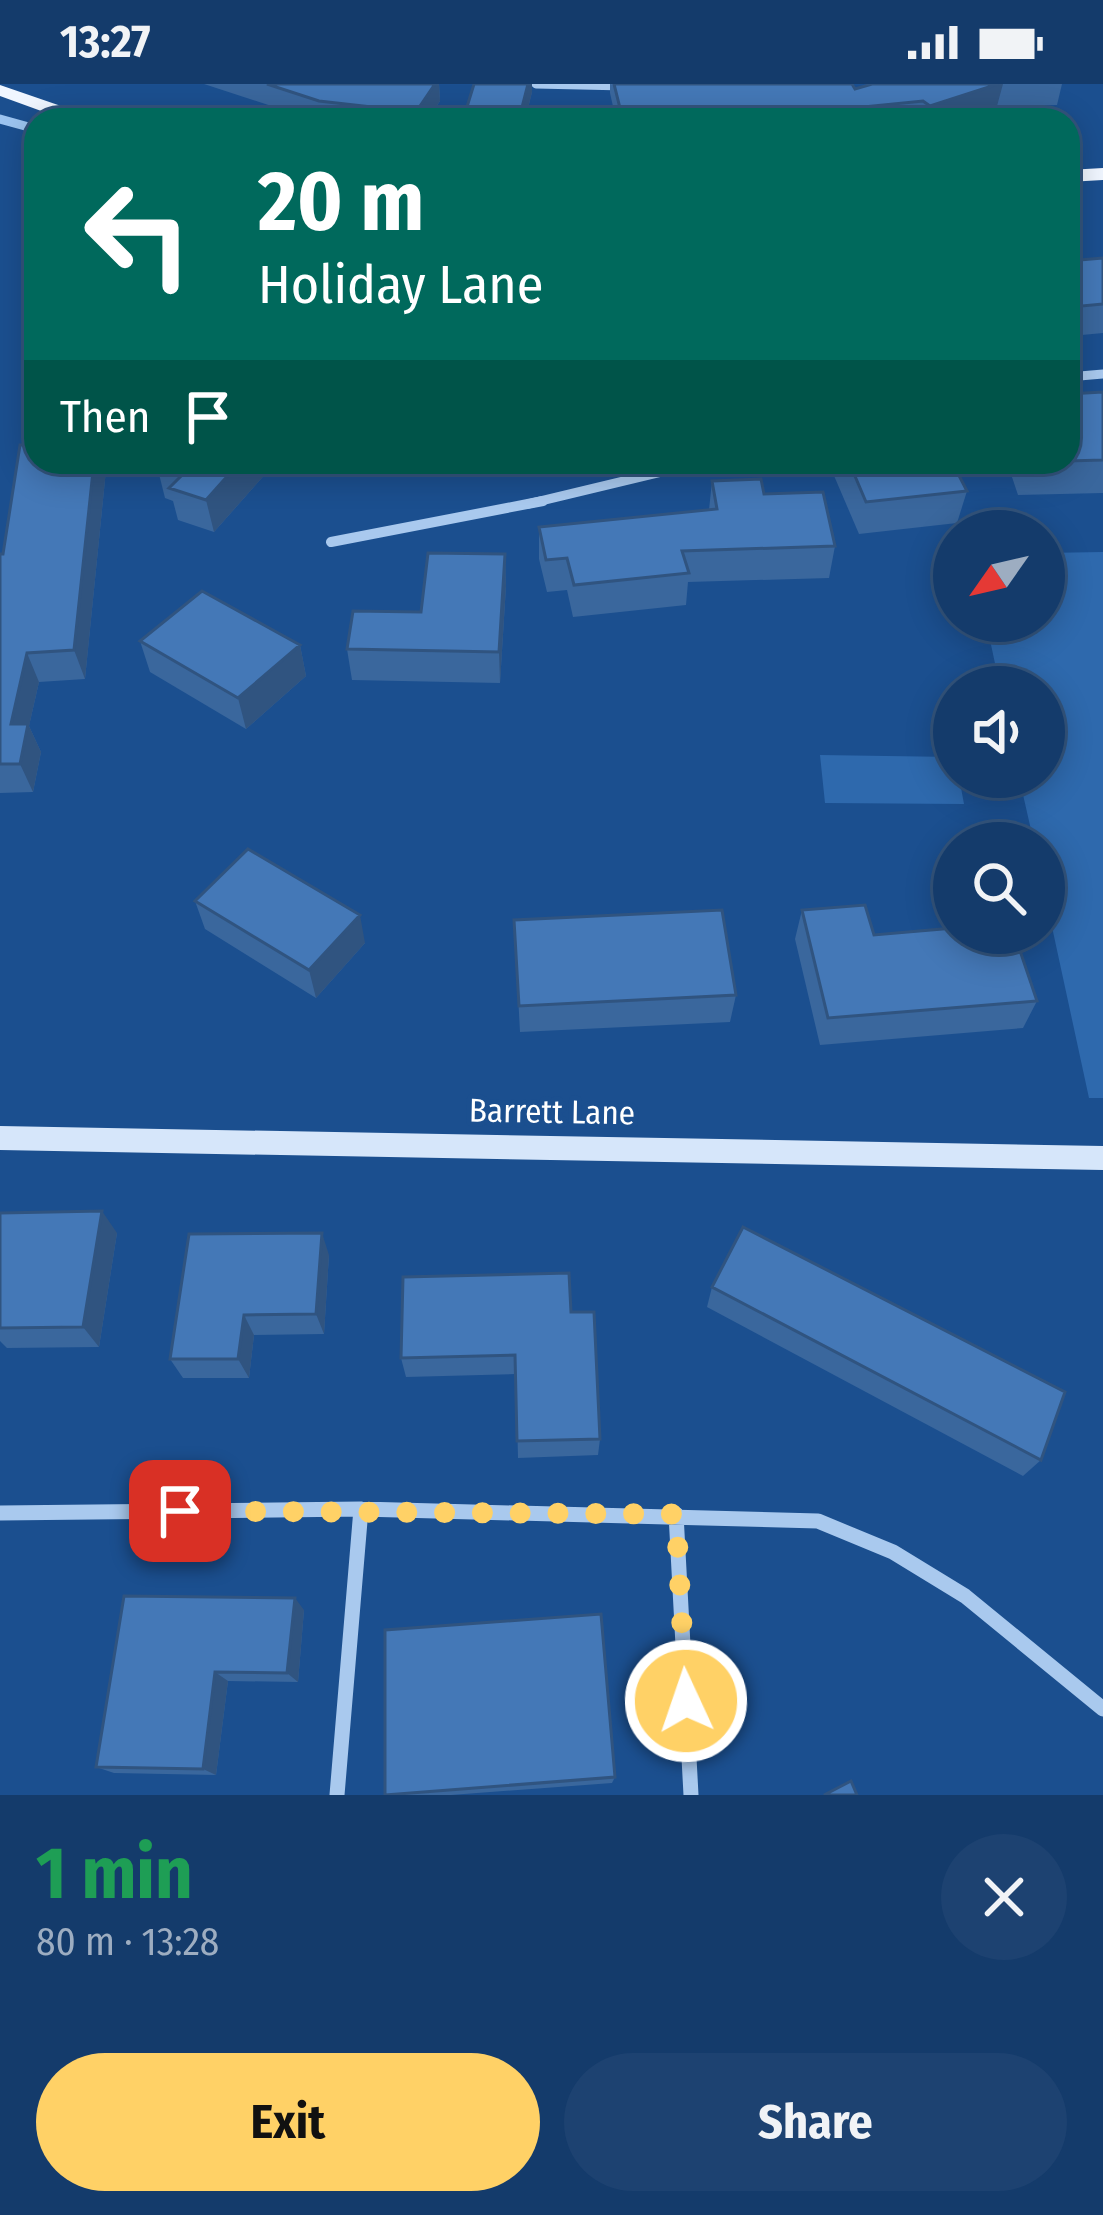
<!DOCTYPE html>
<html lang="en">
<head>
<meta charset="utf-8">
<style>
  :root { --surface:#143b6b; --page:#1d4271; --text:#f1f3f6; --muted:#9dadc1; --line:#33557e; --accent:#ffd166 }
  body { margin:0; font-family:"Fira Sans Condensed",sans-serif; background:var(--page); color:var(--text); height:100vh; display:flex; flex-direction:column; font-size:45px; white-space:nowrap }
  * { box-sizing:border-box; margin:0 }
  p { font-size:39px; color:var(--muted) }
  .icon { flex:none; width:66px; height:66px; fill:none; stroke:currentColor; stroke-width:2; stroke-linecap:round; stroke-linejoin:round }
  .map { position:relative; height:1711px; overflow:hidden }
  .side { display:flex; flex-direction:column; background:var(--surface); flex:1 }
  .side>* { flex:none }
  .guide { position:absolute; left:24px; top:24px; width:1056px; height:366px; border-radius:36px; box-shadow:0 6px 30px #0003,0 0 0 3px var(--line); background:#00695c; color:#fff; overflow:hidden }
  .needle { width:78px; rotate:236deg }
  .tools { position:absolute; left:933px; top:426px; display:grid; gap:24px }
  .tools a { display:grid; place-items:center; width:132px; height:132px; border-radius:50%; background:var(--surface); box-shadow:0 6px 30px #0003,0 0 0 3px var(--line); font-size:60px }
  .pin { position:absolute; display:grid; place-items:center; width:102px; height:102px; color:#fff; margin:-51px; border-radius:24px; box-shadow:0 6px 18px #0006 }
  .me { position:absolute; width:132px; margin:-66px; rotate:357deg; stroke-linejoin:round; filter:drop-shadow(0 0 9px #0008) }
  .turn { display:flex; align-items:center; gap:42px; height:252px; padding:0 36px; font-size:54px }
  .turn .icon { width:156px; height:156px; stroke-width:2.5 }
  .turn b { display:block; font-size:84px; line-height:102px }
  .then { display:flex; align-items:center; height:114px; padding:0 36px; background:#0003; gap:24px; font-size:45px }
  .round { display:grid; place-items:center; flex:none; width:126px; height:126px; border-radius:63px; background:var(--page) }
  .overview { display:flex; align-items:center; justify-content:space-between; height:204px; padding:0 36px }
  h1 { font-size:72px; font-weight:700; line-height:90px; color:#1e9e55 }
  .action { display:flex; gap:24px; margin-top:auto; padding:24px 36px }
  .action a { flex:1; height:138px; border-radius:72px; background:var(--accent); color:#111; font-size:48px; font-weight:700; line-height:138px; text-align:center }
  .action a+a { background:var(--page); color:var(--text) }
  .status { display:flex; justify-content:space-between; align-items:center; height:84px; padding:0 60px; background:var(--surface); direction:ltr }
  .status svg { height:33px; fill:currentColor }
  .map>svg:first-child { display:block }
  .green { fill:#2e69ad }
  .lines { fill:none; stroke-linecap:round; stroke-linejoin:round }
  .stream { stroke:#9cc4f0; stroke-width:9 }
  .street-far2 { stroke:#a9c9ee; stroke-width:9 }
  .street-far1 { stroke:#a9c9ee; stroke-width:10 }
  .street { stroke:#a9c9ee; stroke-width:15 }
  .secondary { fill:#d6e6fa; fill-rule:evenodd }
  .primary { fill:#f0f6ff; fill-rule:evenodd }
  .wall { fill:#3a679d }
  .shaded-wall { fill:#305480 }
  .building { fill:#4478b7; stroke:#305480; stroke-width:3 }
  .route { stroke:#ffd166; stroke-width:21; stroke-dasharray:0 37.8 }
  .labels { text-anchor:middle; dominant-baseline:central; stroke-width:10; stroke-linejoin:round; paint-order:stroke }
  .street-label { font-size:33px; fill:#fff; stroke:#1b4f8f }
</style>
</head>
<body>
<div class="status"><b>13:27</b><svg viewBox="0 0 49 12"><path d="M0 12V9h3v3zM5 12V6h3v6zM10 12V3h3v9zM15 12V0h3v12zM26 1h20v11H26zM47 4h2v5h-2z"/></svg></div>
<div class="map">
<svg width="1103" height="1711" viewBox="0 0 1103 1711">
  <rect width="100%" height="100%" fill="#1b4f8f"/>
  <path class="green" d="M1103,468v546h-14l-45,-208v-47h-10l-15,-66h25v-90h-44l-14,-66h58v-68z
    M820,671l134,2v20h5l5,27 -139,-1z"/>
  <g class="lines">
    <path class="stream" d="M0,35l36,10"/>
    <path class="street-far2" d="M536,0l89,2
      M1068,293l35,-3
      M528,420l175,-42"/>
    <path class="street-far1" d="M331,458l212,-41"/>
    <path class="street" d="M0,1429l361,-4 457,12 75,31 72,44 138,113
      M676,1430l15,281
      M337,1711l24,-286"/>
    <path class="secondary" d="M0,1042l1103,20v24l-1103,-20z"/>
    <path class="primary" d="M0,1l90,31 2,4h-26l-66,-24z
      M1103,84v12l-35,2v-12z"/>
  </g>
  <path class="wall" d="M204,0h235l1,17 -13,19h-113z
    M610,0l245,5 17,-5h190l-5,21 -60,1 -41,14h-340l-6,-27z
    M532,8l-7,28h-59v-10z
    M1103,174v75l-32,3 -3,-5v-70z
    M1103,308v101l-85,2 -11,-33h61z
    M36,378h68l2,8 -21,209 -46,3 -10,44 12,26 -8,40 -33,1v-239h3z
    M160,378h116l-62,70 -36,-12 -5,-19 -8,-3 -8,-32z
    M352,378h32l-15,10z
    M834,378h118l15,29 -10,32 -98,11 -27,-63z
    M712,397l52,13 71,52 -6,32 -141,4 -2,23 -113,12 -6,-27 -20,2 -8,-33v-32l170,-17z
    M505,470l1,32 -6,97 -148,-3 -5,-31 74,-37z
    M140,557l160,4 6,31 -60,53 -96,-57z
    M195,817l170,42 -49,55 -111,-69z
    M802,826l72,25 163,66 -14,27 -203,17 -25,-106z
    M514,836l222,75 -6,27 -210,10z
    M0,1129l117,20 -18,114 -92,1 -7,-7z
    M329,1171l-5,79 -70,1 -5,43h-66l-13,-19z
    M712,1203l329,173 -18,16 -316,-169z
    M571,1228l29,127 -2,16 -80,3 -2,-84 -110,3 -5,-19z
    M124,1512l180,14 -6,72 -70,-1 -12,94 -102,-2 -18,-6z
    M615,1693l-3,6 -161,12h-66z"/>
  <path class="shaded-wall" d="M435,0h4l1,17 -13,19h-11v-8z
    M528,0h4v8l-7,28h-5z
    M998,0h5l-6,22 -41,14h-29l3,-14z
    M702,25l-1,11h-71z
    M791,26l-2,10h-79z
    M94,378h10l2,8 -21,209 -11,-29z
    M240,378h36l-62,70 -8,-32z
    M368,378h16l-15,10z
    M505,470l1,32 -6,97 -1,-31z
    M300,561l6,31 -60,53 -8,-31z
    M27,569l12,29 -10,44 12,26 -8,40 -13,-28 -9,-40z
    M360,831l5,28 -49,55 -7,-28z
    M102,1127l15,22 -18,114 -16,-20z
    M322,1149l7,22 -5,79 -8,-20z
    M244,1231l10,20 -5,43 -11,-19z
    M295,1514l9,12 -6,72 -11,-9z
    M215,1588l13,9 -12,94 -13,-6z"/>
  <path class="building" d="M267,0h168l-19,28 -97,-11z
    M474,0h54l-8,31 -54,-5z
    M614,0h238l3,5 17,-5h126l-68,22 -7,-5 -130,13 -2,-4 -81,10 -8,-11 -79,11z
    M1103,174v46l-21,2 -11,-18 -3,1v-28z
    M1103,308v68l-35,1v-67z
    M36,360v18h58l-20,188 -47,3 -16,71h17l-8,40h-20v-210h3l17,-109z
    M160,378h80l-34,38 -37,-12 13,-13 -25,-9z
    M849,378h103l15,29 -101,11z
    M761,395l3,15 59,-2 12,54 -153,5 7,22 -115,12 -7,-27 -21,2 -7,-33 178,-18 -5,-28z
    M428,469l77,1 -6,98 -152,-3 6,-38 68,1z
    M202,507l98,54 -62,53 -98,-57z
    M248,765l112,66 -51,55 -114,-69z
    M865,821l9,30 80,-7v5h60l23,68 -209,17 -26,-108z
    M722,826l14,85 -217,11 -5,-86z
    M102,1127l-19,116 -83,1v-115z
    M743,1143l322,165 -24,68 -329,-173z
    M322,1149l-6,81 -72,1 -6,44h-68l19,-125z
    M569,1189l2,39h23l6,127 -83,2 -2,-86 -114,3 2,-81z
    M124,1512l171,2 -8,75 -72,-1 -12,97 -107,-2z
    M601,1530l14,163 -230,18v-165z
    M851,1697l6,14h-33z"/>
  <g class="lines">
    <path class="route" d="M180,1427l496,3 10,187"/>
  </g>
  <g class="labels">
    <g class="street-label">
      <text transform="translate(552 1028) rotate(1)">Barrett Lane</text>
    </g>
  </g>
</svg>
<div class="tools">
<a><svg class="needle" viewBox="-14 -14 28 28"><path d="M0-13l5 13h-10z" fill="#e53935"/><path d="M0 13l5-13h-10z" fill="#9dadc1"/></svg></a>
<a><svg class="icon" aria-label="sound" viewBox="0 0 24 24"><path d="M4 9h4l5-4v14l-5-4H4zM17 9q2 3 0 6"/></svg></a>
<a><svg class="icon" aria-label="search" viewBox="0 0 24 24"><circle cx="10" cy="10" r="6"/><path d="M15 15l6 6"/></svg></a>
</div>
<div class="pin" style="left:180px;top:1427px;background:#d93025"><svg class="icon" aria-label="arrive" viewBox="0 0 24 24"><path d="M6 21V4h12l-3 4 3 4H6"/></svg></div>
<svg class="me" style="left:686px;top:1617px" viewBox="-20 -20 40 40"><circle r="17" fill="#ffd166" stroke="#fff" stroke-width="3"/><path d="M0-11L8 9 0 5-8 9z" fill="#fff"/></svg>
<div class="guide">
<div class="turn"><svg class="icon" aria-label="left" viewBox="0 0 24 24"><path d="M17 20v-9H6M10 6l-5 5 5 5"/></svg><div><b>20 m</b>Holiday Lane</div></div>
<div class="then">Then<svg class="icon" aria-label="arrive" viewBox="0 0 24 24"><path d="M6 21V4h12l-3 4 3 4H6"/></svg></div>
</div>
</div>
<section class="side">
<div class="overview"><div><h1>1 min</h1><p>80 m · 13:28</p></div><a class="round"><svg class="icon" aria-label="close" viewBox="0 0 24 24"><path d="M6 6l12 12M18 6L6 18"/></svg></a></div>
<div class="action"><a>Exit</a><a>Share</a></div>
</section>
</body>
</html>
